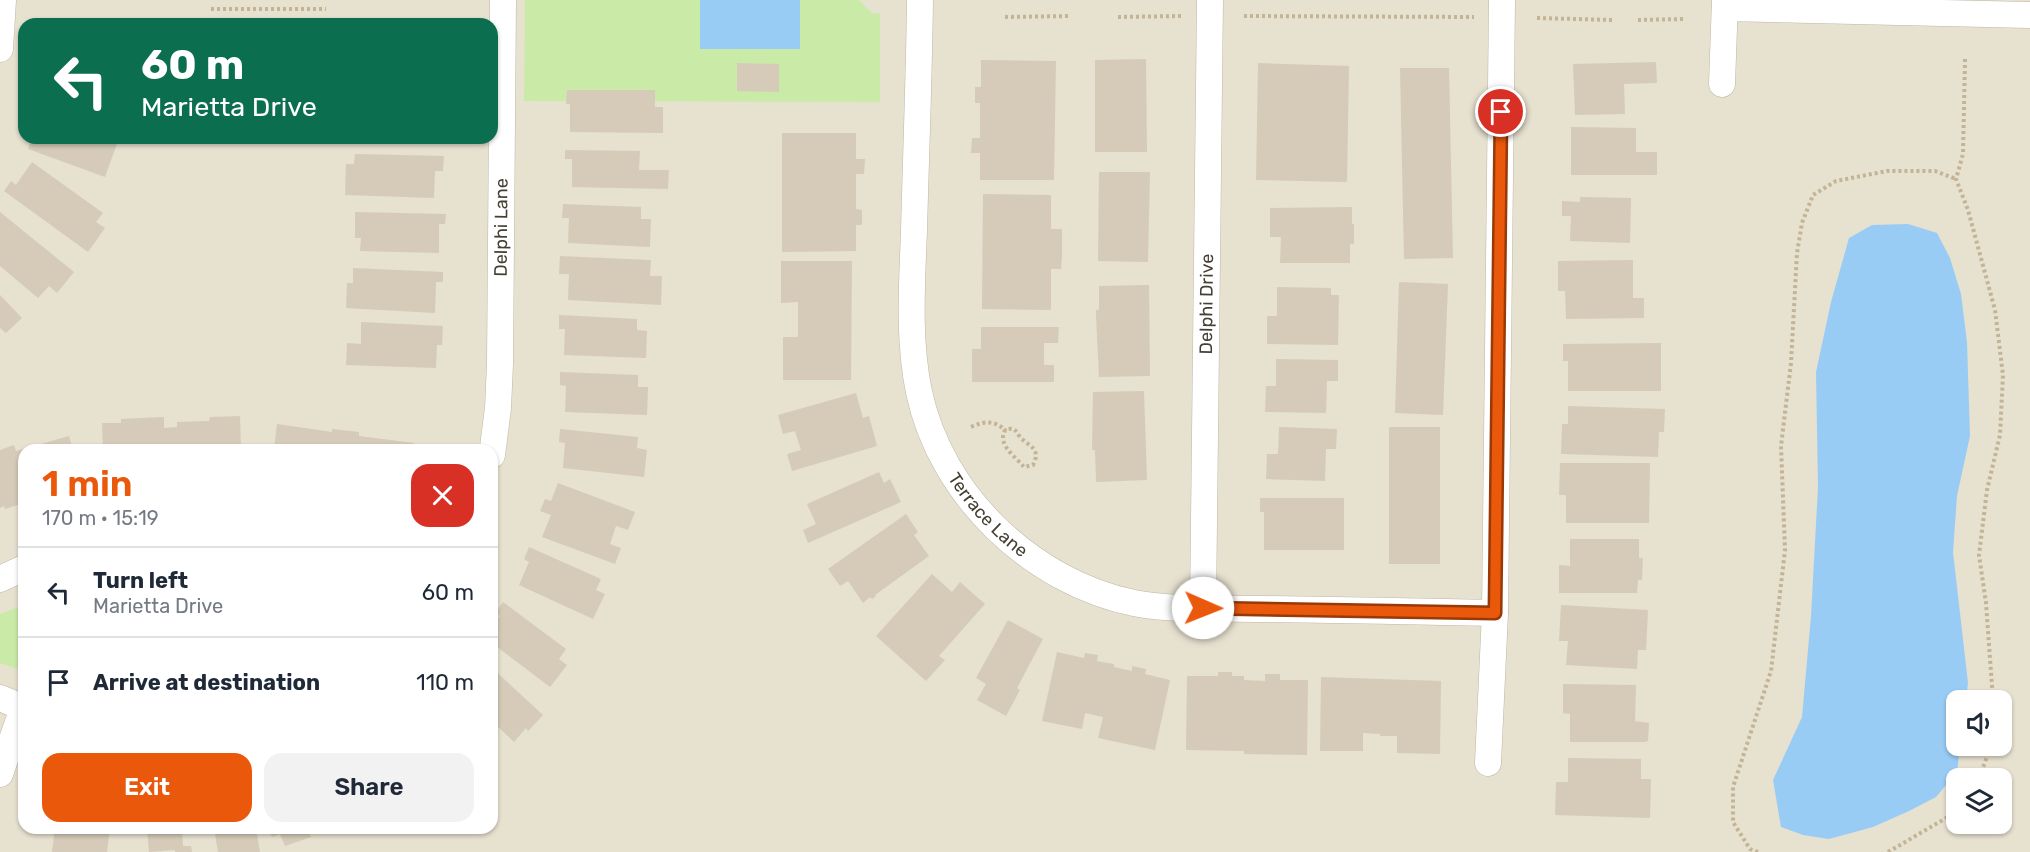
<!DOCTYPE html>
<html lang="en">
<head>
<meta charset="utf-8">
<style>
  :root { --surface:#fff; --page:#f2f2f3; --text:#1f2937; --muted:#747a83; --line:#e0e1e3; --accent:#ea580c }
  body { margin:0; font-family:Rubik,sans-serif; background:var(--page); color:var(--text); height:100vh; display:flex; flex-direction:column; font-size:22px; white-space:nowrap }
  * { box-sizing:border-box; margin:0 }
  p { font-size:20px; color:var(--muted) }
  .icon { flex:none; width:33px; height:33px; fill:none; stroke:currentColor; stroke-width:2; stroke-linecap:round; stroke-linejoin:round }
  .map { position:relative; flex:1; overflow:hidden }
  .side { position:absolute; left:18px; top:444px; width:480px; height:390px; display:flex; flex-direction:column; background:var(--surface); border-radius:18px; box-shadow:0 2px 4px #0004 }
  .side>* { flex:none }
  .banner { position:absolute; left:18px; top:18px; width:480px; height:126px; border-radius:18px; box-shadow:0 2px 4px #0004; background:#0b6e4f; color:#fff; overflow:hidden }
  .tools { position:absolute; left:1946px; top:690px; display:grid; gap:12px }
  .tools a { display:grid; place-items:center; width:66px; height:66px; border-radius:12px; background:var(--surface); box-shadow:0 2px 4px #0004; font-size:30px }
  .pin { position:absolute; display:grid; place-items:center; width:51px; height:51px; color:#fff; margin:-26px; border:3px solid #fff; border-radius:50%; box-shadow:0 2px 6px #0007 }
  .me { position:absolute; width:66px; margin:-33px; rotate:91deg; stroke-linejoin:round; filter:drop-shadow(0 0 4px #0008) }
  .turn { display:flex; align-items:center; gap:21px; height:126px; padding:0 24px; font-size:27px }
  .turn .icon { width:78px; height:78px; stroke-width:2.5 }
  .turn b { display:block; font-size:42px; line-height:51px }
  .round { display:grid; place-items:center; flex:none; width:63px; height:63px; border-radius:18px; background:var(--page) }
  .headline { display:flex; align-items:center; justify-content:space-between; height:102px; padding:0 24px }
  h1 { font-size:36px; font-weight:600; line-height:45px; color:var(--accent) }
  .primary-button { display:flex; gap:12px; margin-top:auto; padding:12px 24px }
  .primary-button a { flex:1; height:69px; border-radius:18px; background:var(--accent); color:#fff; font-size:24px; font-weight:600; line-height:69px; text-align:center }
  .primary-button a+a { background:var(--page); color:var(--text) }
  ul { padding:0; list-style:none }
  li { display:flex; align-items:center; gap:18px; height:90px; padding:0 24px; border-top:2px solid var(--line) }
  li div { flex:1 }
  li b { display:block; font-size:22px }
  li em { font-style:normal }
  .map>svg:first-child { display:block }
  .residential { fill:#e7e1d0; fill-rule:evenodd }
  .green { fill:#caeba8 }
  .water { fill:#99ccf5 }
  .building { fill:#d5cbb8 }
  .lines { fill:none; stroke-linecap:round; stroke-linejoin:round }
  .street-casing { stroke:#bfb7a5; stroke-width:27 }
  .path { stroke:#c2b495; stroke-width:4; stroke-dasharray:3 3; stroke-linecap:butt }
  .street { stroke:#fff; stroke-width:26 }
  .route-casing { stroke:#983908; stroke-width:15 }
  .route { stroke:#ea580c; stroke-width:10 }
  .labels { text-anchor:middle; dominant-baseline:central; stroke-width:4.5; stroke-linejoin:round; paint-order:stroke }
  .street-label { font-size:18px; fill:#453f33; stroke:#fff }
</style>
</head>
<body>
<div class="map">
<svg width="2030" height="852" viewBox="0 0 2030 852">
  <rect width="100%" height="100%" fill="#f3efe3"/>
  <path class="residential" d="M0,0h2030v852h-2030zM24,24h468v114h-468zM24,450h468v378h-468zM1956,700h45v46h-45zM1956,778h45v46h-45z"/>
  <path class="green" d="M525,0h334l13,13 8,1v88l-356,-1z
    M24,605v66l-24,-8v-49z"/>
  <path class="water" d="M700,0h100v49h-100z
    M1908,224l29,9 13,25 11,36 6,48 3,94 -13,60 -4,56 15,131 -2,17h-10v46h4l-3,26 -21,25 -27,14 -36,16 -44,12 -26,-4 -22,-8 -8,-47 29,-63 9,-101 7,-129 -2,-115 15,-70 18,-64 23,-13z"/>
  <path class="building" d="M1146,59l1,93h-52v-92z
    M981,60l75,1 -2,119h-74v-27h-9l1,-15h8v-35h-5v-16h6z
    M1656,62l1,21 -33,1 1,30 -50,1 -2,-51z
    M737,63l42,1v28l-42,-1z
    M1258,63l91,3 -2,116 -91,-2z
    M1400,68h49l4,190 -49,1z
    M567,90h88v17h8v26l-93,-1v-28h-4z
    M1571,127l65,1v24h21v23h-86z
    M782,133h74v26h9l-1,15h-8v35l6,1v15h-6v26l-74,1z
    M32,138l10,2 1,-2h76l-14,39 -77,-28z
    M370,138h67v3h-67z
    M565,150l75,1 -1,19h30l-1,19 -96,-2v-28h-7z
    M355,154l89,2 -1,15h-8l-1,27 -89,-3 1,-31h8z
    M32,162l71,51 -7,9 9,6 -17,24 -84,-61 7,-10 5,4z
    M1099,172h51l-2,90 -50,-1z
    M983,194l68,1v34h11v27l-1,13h-10v41l-69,-1z
    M1580,197l51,1 -1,45 -60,-2 1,-25h-9v-15l18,1z
    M563,204l78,3v12h10l-1,28 -82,-4 1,-25h-7z
    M1352,207v17h2v20h-4v19h-70l1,-26h-11v-29z
    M0,212l74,60 -17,21 -8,-7 -11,12 -38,-32z
    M355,212l91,2 -1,10h-6v29l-79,-2 1,-13h-6z
    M560,256l91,4 -1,16h12l-1,29 -93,-5 1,-26h-10z
    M1633,260v38h11v20l-78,1 -1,-28h-7v-30z
    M781,261h71l-1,119h-68v-43h15v-35l-17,1z
    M353,268l90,4v10h-7l-1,31 -89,-5 1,-25h6z
    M1399,282l49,2 -5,131 -48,-2z
    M1149,285l1,91 -51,1 -3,-61v-6h3v-24z
    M1277,287l54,1v7h8l-1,50 -71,-1v-28h10z
    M0,295l22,23 -16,15 -6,-5z
    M559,315l78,4v11l10,1 -1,27 -82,-3 1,-26h-6z
    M361,322l82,4 -1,19h-5l-1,23 -90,-3 1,-22 14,1z
    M981,327h78l-1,16h-14v22h10v17h-82v-33h9z
    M1661,343v48h-93v-30h-5v-17z
    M1276,359l62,1v21h-11l-1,32 -61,-1 1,-26h10z
    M560,372l78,3v12h10l-1,28 -82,-3 1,-26 -6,-1z
    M1144,391l3,89 -51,2 -1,-32h-3l1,-58z
    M856,393l7,25 6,-2 8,30 -85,25 -5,-17 14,-4 -6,-19 -12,3 -5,-19z
    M1568,406l97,3 -1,23h-5l-1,25 -97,-3 1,-30h6z
    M240,416l1,34h-138l-1,-27h19v-4l43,-2v11l13,-1v-5l32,-1 1,-4z
    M277,424l55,8v-3l27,3v4l55,7v7h-140z
    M1279,427l58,2 -1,20h-10l-1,32 -59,-2 1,-25h11z
    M1389,427h51v137h-51z
    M560,429l78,8 -1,11 10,2 -3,27 -81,-9 2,-25 -6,-1z
    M69,436l4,14h-49v53l-19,6 -1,-3 -4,2v-58l14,-5 2,6z
    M1560,463h90l-1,60h-83v-28h-7z
    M879,472l5,11 6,-4 11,23 -93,41 -5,-13 13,-6 -9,-20z
    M558,483l77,29 -7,18 -12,-4 -6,18 11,4 -6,16 -73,-27 9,-22 -11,-4 5,-12 6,2z
    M1260,498h84v52h-80v-38h-4z
    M906,514l12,18 -4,3 15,21 -54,39 1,1 -4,3 -2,-2 -7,6 -15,-22 -8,5 -12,-17z
    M1570,539h69v19h4l-1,22h-4l-1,13h-78v-28l11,1z
    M529,547l72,32 -5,11 9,4 -12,25 -74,-34 10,-23 -5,-3z
    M932,574l20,18 8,-10 25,22 -46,52 6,4 -19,21 -50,-45z
    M503,602l63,47 -7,10 8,6 -17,22 -58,-44v-16l8,-11 -5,-3z
    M1561,605l87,5 -2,40h-8l-1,19 -71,-4 2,-24h-9z
    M1008,620l35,19 -26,49 3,2 -14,26 -29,-16 9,-16 -10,-6z
    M1057,652l27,6 1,-5 13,2 -1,6 17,3v3l18,4v-5l14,3 -1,5 25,6 -15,70 -57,-12 5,-21 -18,-4 -3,16 -40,-8z
    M492,668l51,47 -15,16 -2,-3 -12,14 -22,-21z
    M1218,672h14v4h12v4l21,1v-7h15v6h28l-1,75 -63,-1v-3l-58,-1 1,-74h31z
    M1321,677l120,4 -1,73 -43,-1v-17h-17v-2l-17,-1v18h-43z
    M1563,684l73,1 -1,36 14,2 -1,18 -3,1h-75v-28l-7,-1z
    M1568,758l73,1v20h10l-1,39 -95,-3 1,-33h12z
    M55,828h55l-3,24h-55z
    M147,828h35l1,18h8l1,6h-17v-2l-26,2z
    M214,828h42l4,24h-42z
    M268,828h40l3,9 -26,9 -5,-12 -8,3z"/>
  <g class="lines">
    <defs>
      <g id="street">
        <path id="s1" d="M920,0c-1,77 -4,154 -6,231 -2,53 -6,109 5,161 22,104 113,190 215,211 42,8 87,5 129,6 77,1 155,2 232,4"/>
        <path d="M1725,8l305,7"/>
        <path d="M0,49l3,-49"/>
        <path d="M1722,84l3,-84"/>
        <path id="s2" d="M492,455l6,-47 2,-44 3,-364"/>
        <path d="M0,579l24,-11"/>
        <path id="s3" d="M1203,608l7,-608"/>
        <path d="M0,698l24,10"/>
        <path d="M1488,763l7,-150 7,-613"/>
        <path d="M0,774l23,-66"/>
      </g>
    </defs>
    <use href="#street" class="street-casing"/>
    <path class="path" d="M211,9h115
      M1244,16l230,1
      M1005,17l66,-1
      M1118,17l63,-1
      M1537,18l76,2
      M1638,20l46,-1
      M1965,59l-2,95 -7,25 12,31 27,100 8,65 -3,60 -13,55 -8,65 7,48 7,97
      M971,427c13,-6 23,-7 34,3 -8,15 10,26 19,37l9,-2c9,-17 -5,-19 -13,-28 -5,-7 -5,-10 -15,-7
      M1979,778l12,-32
      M1758,852l-8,-3 -17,-27v-35l38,-116 14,-121 -4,-104 10,-83 6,-110 5,-30 11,-28 23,-14 51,-10h48l21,8
      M1888,852l65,-38 3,-3"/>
    <use href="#street" class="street"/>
  </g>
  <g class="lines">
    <defs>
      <path id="route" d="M1203,608l292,5 6,-501"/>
    </defs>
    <use href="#route" class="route-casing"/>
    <use href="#route" class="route"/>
  </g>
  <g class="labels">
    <g class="street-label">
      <text stroke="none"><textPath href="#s2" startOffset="228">Delphi Lane</textPath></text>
      <text stroke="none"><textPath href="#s3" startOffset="304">Delphi Drive</textPath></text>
      <text stroke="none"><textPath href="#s1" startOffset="536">Terrace Lane</textPath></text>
    </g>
  </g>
</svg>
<div class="tools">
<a><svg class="icon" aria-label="sound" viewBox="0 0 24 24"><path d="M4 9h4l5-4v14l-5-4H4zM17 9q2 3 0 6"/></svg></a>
<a><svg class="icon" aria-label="layers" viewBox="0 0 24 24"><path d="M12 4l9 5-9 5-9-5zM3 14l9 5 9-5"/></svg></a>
</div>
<div class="pin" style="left:1501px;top:112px;background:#d93025"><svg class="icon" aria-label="arrive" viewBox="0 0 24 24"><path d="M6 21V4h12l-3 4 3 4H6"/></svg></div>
<svg class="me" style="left:1203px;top:608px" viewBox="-20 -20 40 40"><circle r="19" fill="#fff"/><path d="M0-13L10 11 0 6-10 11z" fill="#ea580c"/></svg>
<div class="banner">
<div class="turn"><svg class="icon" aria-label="left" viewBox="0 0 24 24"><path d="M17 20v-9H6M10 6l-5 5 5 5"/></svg><div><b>60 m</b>Marietta Drive</div></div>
</div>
<section class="side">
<div class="headline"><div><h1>1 min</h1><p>170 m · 15:19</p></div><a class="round" style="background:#d93025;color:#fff"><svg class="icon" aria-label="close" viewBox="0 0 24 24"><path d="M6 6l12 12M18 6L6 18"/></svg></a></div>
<ul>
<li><svg class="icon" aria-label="left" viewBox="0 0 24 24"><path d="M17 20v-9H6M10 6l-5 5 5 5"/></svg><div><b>Turn left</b><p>Marietta Drive</p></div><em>60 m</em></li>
<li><svg class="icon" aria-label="arrive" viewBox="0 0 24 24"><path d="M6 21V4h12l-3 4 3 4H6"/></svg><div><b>Arrive at destination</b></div><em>110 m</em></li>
</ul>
<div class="primary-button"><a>Exit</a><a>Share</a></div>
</section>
</div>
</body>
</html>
